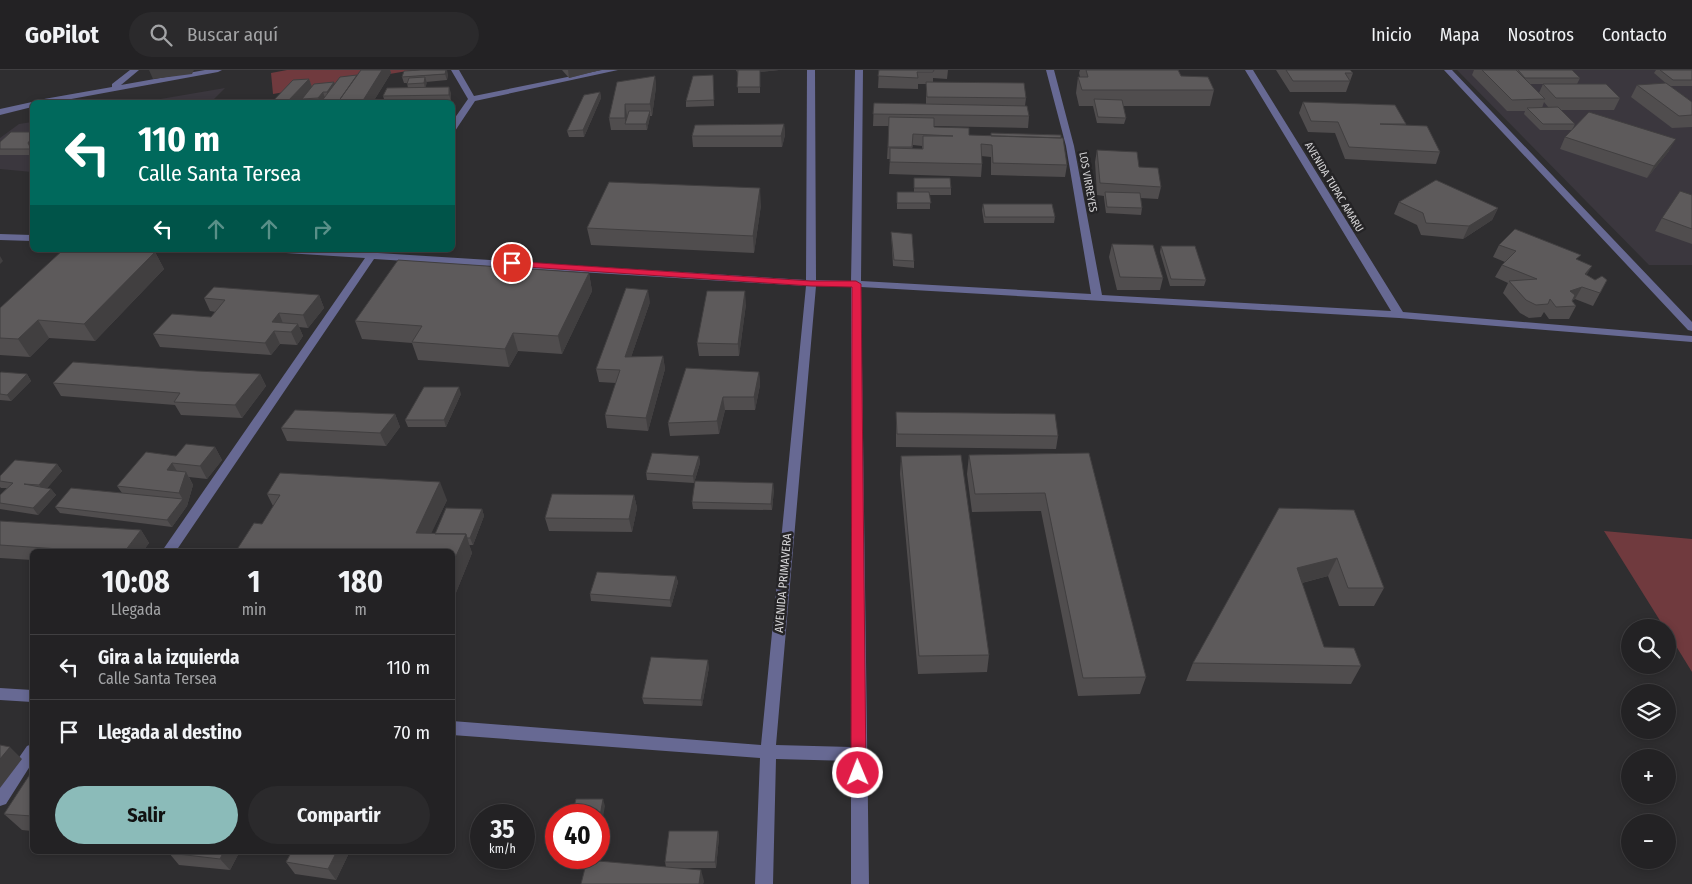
<!DOCTYPE html>
<html lang="es">
<head>
<meta charset="utf-8">
<style>
  :root { --surface:#232224; --page:#2b2a2c; --text:#f1f3f6; --muted:#a3a4a6; --line:#403f41; --accent:#8bbbb9 }
  body { margin:0; font-family:"Fira Sans Condensed",sans-serif; background:var(--page); color:var(--text); height:100vh; display:flex; flex-direction:column; font-size:19px; white-space:nowrap }
  * { box-sizing:border-box; margin:0 }
  p { font-size:16px; color:var(--muted) }
  .icon { flex:none; width:28px; height:28px; fill:none; stroke:currentColor; stroke-width:2; stroke-linecap:round; stroke-linejoin:round }
  .map { position:relative; flex:1; overflow:hidden }
  .panel { position:absolute; left:30px; top:479px; width:425px; height:305px; display:flex; flex-direction:column; background:var(--surface); border-radius:8px; box-shadow:0 2px 8px #0003,0 0 0 1px var(--line) }
  .panel>* { flex:none }
  .hud { position:absolute; left:30px; top:30px; width:425px; height:152px; border-radius:8px; box-shadow:0 2px 8px #0003,0 0 0 1px var(--line); background:#00695c; color:#fff; overflow:hidden }
  .fabs { position:absolute; left:1621px; top:549px; display:grid; gap:10px }
  .fabs a { display:grid; place-items:center; width:55px; height:55px; border-radius:50%; background:var(--surface); box-shadow:0 2px 8px #0003,0 0 0 1px var(--line); font-size:25px }
  .speed { position:absolute; left:470px; top:734px; display:flex; gap:10px; font-size:25px; font-weight:700; text-align:center }
  .speed>* { display:grid; place-content:center; width:65px; height:65px; border-radius:50%; background:var(--surface); box-shadow:0 2px 8px #0003,0 0 0 1px var(--line); line-height:1 }
  .speed small { font-size:12px; font-weight:400 }
  .speed .limit { border:8px solid #d22; background:#fff; color:#111 }
  .pin { position:absolute; display:grid; place-items:center; width:42px; height:42px; color:#fff; margin:-21px; border:2px solid #fff; border-radius:50%; box-shadow:0 1px 5px #0007 }
  .me { position:absolute; width:55px; margin:-28px; rotate:359deg; stroke-linejoin:round; filter:drop-shadow(0 0 4px #0008) }
  .turn { display:flex; align-items:center; gap:18px; height:105px; padding:0 25px; font-size:22px }
  .turn .icon { width:65px; height:65px; stroke-width:2.5 }
  .turn b { display:block; font-size:35px; line-height:42px }
  .lanes { display:flex; align-items:center; height:48px; padding:0 25px; background:#0003; justify-content:center; gap:25px; direction:ltr }
  .lanes .off { opacity:.35 }
  .eta { display:flex; justify-content:space-evenly; align-items:center; height:85px; text-align:center }
  .eta b { font-size:30px; font-weight:700; line-height:35px }
  .button { display:flex; gap:10px; margin-top:auto; padding:10px 25px }
  .button a { flex:1; height:58px; border-radius:30px; background:var(--accent); color:#111; font-size:20px; font-weight:700; line-height:58px; text-align:center }
  .button a+a { background:var(--page); color:var(--text) }
  ul { padding:0; list-style:none }
  li { display:flex; align-items:center; gap:15px; height:65px; padding:0 25px; border-top:1px solid var(--line) }
  li div { flex:1 }
  li b { display:block; font-size:19px }
  li em { font-style:normal }
  header { display:flex; align-items:center; gap:30px; box-sizing:border-box; height:70px; padding:0 25px; background:var(--surface); border-bottom:1px solid var(--line) }
  header strong { font-size:24px }
  nav { display:flex; gap:28px; margin-inline-start:auto; font-size:18px }
  .search { width:350px; height:45px; background:var(--page); display:flex; align-items:center; gap:12px; box-sizing:border-box; padding:0 18px; border-radius:28px; color:var(--muted); font-size:19px }
  .map>svg:first-child { display:block }
  .built { fill:#3b373e }
  .green { fill:#703a3e }
  .lines { fill:none; stroke-linecap:round; stroke-linejoin:round }
  .minor { fill:#676993; fill-rule:evenodd }
  .wall { fill:#504d4e; fill-rule:evenodd }
  .shaded-wall { fill:#413f40 }
  .building { fill:#5d5a5b; stroke:#413f40 }
  .route { fill:#e11d48; stroke:#92132f }
  .labels { text-anchor:middle; dominant-baseline:central; stroke-width:5; stroke-linejoin:round; paint-order:stroke }
  .far-street-label { font-size:11px; fill:#d5d4d6; stroke:#252426 }
  .street-label { font-size:12px; fill:#d5d4d6; stroke:#252426 }
</style>
</head>
<body>
<header>
<strong>GoPilot</strong>
<div class="search"><svg class="icon" aria-label="search" viewBox="0 0 24 24"><circle cx="10" cy="10" r="6"/><path d="M15 15l6 6"/></svg>Buscar aquí</div>
<nav><a>Inicio</a><a>Mapa</a><a>Nosotros</a><a>Contacto</a></nav>
</header>
<div class="map">
<svg width="1692" height="814" viewBox="0 0 1692 814">
  <rect width="100%" height="100%" fill="#2f2e30"/>
  <path class="built" d="M1457,0h235v195h-43z
    M225,18l-14,14h-68z
    M32,52v50l-32,-3v-31l19,-14z"/>
  <path class="green" d="M287,0h126l-140,24 -2,-21z
    M1604,461l88,8v133l-24,-39v-5l-4,-1z"/>
  <g class="lines">
    <path class="minor" d="M130,0h9l-18,15 84,-15h17l-4,2 -163,30h-15l4,-3 68,-12v-3z
      M451,0h8l15,26 128,-26h16l-143,31 -20,30h-3v-9l16,-23z
      M807,0h8l1,210 35,1 4,-211h8l-2,211 230,13 -25,-148 -20,-76h8l20,76 28,149 289,16 -146,-241h8l150,242 289,24v6l-293,-24 -538,-31 8,597h-18v-123l-75,-2 -3,125h-18l5,-126 -308,-23v-14l309,24 45,-459 -432,-27 -198,292h-14l203,-293 -79,-5 -5,-3 88,2 1,-2h10l-2,3 428,27zM816,216l35,1v460l-75,-2z
      M1444,0h8l240,252v9l-4,-1z
      M32,32v5l-32,8v-6z
      M0,164l32,1v6l-32,-1z
      M0,618l32,2v12l-32,-2z
      M32,674v19l-26,41 -6,2v-21l27,-39z"/>
  </g>
  <path class="wall" d="M361,0h29l1,3 -18,29h-101l37,-23 3,8 22,-5 1,2 22,-9z
    M562,0h38l-31,8z
    M736,0h43l-19,2v21h-22v-19z
    M879,0h69l-1,9 -14,-1v4l93,16 -1,8 4,10 -1,12 -94,-2v1l35,8 98,30 -2,12 -74,-2v-18l-10,-1 1,8 -1,13 -92,-3 1,-15h-3l2,-33h-16l1,-23 52,1v-20h-8v5l-40,-1zM913,75l9,1v3h-10z
    M1080,0h98l3,6 33,14 -4,16h-87l3,12 -2,6 -27,-1 -4,-17h-14l-3,-13 2,-16h2l-1,-4z
    M1276,0h74l3,3 -7,19h-56z
    M1474,0h98l8,8 -3,6h-48l10,9 4,-9 77,14 -6,12h-53l14,14 -3,6h-32l-16,-16 1,-3h-18l-35,-36zM1544,32l5,6h-7z
    M1656,0h36v16h-22l22,16v25l-20,1 -41,-31 6,-12h31l-14,-12z
    M448,4l-1,6 -21,2v5l25,6v8l-66,1 -2,-6 25,-8 -1,-5h-3l-2,-6z
    M713,5l1,31 -28,1v-6z
    M655,6l1,11 -4,29h-2l-3,14h-36l-2,-12z
    M600,22l1,6 -17,39h-15l-2,-6z
    M1303,32l103,22v1l34,27 -4,12 -91,-5 -10,-26 -27,-1 -9,-19z
    M784,54l1,11 -3,12h-89l-1,-11z
    M32,62v23h-32v-13z
    M1565,67l104,14 -22,27 -87,-29z
    M1097,80l42,17 22,20 -3,12 -18,-1 2,10 -1,7 -35,-2 -2,-15v-2l-7,-1 -2,-33z
    M914,108l37,10v7h-21v14h-33v-17h17z
    M1692,125v49l-37,-13 7,-13z
    M1399,132l99,6 -6,12 -29,19 -42,-4 -4,-10 -23,-11z
    M983,134l72,13 -1,6h-70l-2,-13z
    M761,135l-7,48 -163,-8 -4,-17z
    M891,162l23,29v7l-21,-2z
    M1112,174l51,34 -3,12h-43l-8,-33z
    M1499,175l79,15 9,15 8,5h12l-14,26 -18,-7 -3,2 4,5 -7,13h-20l-5,-7 -3,5 -12,1 -9,-5 -17,-20 5,-10 -13,-6 7,-12 3,-3 -12,-5z
    M1161,176l45,34 -2,6h-34l-10,-34z
    M155,182l9,17 -69,72 -46,-3 -19,19 -30,-2v-47z
    M589,203l3,18 -30,63 -44,-3 -9,16 -91,-7 -6,-17 -50,-4 -7,-18z
    M319,225l5,13 -16,20 -9,-1 4,9 -6,9 -17,-1 -9,11 -111,-8 -7,-13 58,-17 5,-5 -6,-1 -6,-13z
    M650,232l-19,55 32,-1 2,13 -17,62 -41,-3 -2,-13 11,-32 -17,-1 -3,-13z
    M746,234l-7,52h-40l-2,-13z
    M197,301l63,3 6,12 -24,32 -61,-3 -6,-10 -114,-9 -8,-13z
    M759,302l1,13 -5,25h-30l-6,24 -49,2 -2,-13z
    M0,303l27,1 4,7 -20,20 -11,-1z
    M461,324l-15,33h-38l-3,-7z
    M896,342l162,24 -2,13 -160,-2z
    M395,344l5,13 -14,19 -99,-5 -6,-13z
    M215,377l7,13 -15,19 -18,-2 4,8 -6,21 -15,21 -112,-14 -5,-6 67,-14 -5,-7 59,-30z
    M1089,383l57,224 -6,17 -62,2 -37,-185 -69,1 -5,-38 2,-19z
    M699,386l1,7 -6,20 -47,-3 -1,-7z
    M901,386l88,199 -2,17 -69,2 -18,-200z
    M57,394l5,7 -15,17 4,1 5,6 -18,20 -38,-6v-14l7,-7h-6l-1,-1v-11z
    M774,419l-2,21 -79,-1 -1,-7z
    M267,424l180,6 -16,33 4,1 47,-25 2,7 -11,29h-4l3,8 -19,47 -1,-49 -179,-45z
    M634,425l3,13 -5,24 -83,-1 -4,-13z
    M1354,440l30,78 -10,18h-35l-11,-30 -26,7 22,64 37,19 -10,18 -165,-3 7,-18z
    M0,451l141,9 8,13 -6,8h-111v9l-32,-2z
    M676,506l2,6 -7,25 -80,-6 -1,-7z
    M709,597l-7,39 -58,-2 -2,-6z
    M32,701v60l-10,-1 -18,-16z
    M718,761l1,6 -3,31h-32l20,13 -1,3h-122l85,-17 -1,-5z
    M170,781h70l-10,19 -51,-5 -10,-12z
    M292,781h58l-14,29 -41,-6 -9,-12z"/>
  <path class="shaded-wall" d="M149,0h45l-2,4 -39,5z
    M382,0h8l1,3 -18,29h-11z
    M446,0h1l1,4 -1,6 -2,-6z
    M568,0h32l-31,8z
    M760,0h19l-19,2v21z
    M655,6l1,11 -4,29 -2,-12z
    M425,7l2,6 -2,6 -1,-6z
    M309,9l4,11 -11,9 1,2 -1,1h-15z
    M334,12l2,6 -7,10 -2,-6z
    M449,17l2,6v8l-2,-6z
    M323,22l2,6 -3,4h-2l-2,-4z
    M600,22l1,6 -17,39 -1,-7z
    M625,34l2,11v9h-2z
    M650,41v6l-3,13 -1,-6z
    M784,54l1,11 -3,12 -1,-11z
    M1676,69l-7,12 -22,27 7,-12z
    M760,118l1,17 -7,48 -1,-17z
    M1498,138l-6,12 -29,19 6,-13z
    M155,182l9,17 -69,72 -11,-17z
    M0,186l3,5 -3,3z
    M1592,196l-7,12v-4z
    M589,203l3,18 -30,63 -4,-18z
    M1582,217l-7,12 -12,5 7,-13z
    M648,220l2,12 -23,67 -2,-12z
    M745,221l1,13 -7,52 -1,-12z
    M319,225l5,13 -16,20 -5,-13z
    M279,243l5,13 -12,-4z
    M38,250l11,18 -19,19 -12,-18z
    M298,254l5,12 -6,9 -6,-13z
    M274,261l6,13 -9,11 -6,-12z
    M513,263l5,18 -9,16 -4,-18z
    M663,286l2,13 -17,62 -2,-13z
    M759,302l1,13 -5,25 -1,-13z
    M27,304l4,7 -20,20 -4,-6z
    M260,304l6,12 -24,32 -7,-13z
    M459,317l2,7 -15,33 -2,-7z
    M723,327l2,13 -6,24 -2,-13z
    M395,344l5,13 -14,19 -6,-13z
    M215,377l7,13 -15,19 -7,-13z
    M699,386l1,7 -6,20 -1,-7z
    M172,393l8,13 -13,-6z
    M57,394l5,7 -18,21 -5,-7z
    M186,402l7,13 -6,21 -8,-13z
    M440,412l7,18 -24,51 -7,-18z
    M773,413l1,6 -2,21 -1,-6z
    M51,419l5,6 -18,20 -5,-7z
    M634,425l3,13 -5,24 -3,-13z
    M183,429l4,7 -15,21 -5,-7z
    M482,439l2,7 -11,29 -3,-7z
    M141,460l8,13 -6,8h-18z
    M466,464l6,19 -19,47 -1,-35z
    M1337,488l-9,18 -39,10 8,-18z
    M676,506l2,6 -7,25 -1,-7z
    M708,590l1,7 -7,39 -1,-6z
    M10,677l12,12 -22,29v-29z
    M603,729l2,7 -6,33v-17z
    M718,761l1,6 -3,31 -1,-6z
    M224,781h16l-10,19 -10,-11z
    M337,781h13l-14,29 -8,-11z
    M573,788h22l-31,9 -2,-6z
    M701,800l3,11 -1,3h-4z"/>
  <path class="building" d="M361,0h21l-20,32h-24z
    M421,0h25l-1,4 -43,3 2,-6z
    M738,0h22v17h-23z
    M879,0h55l-1,2h-16l1,6 -40,-2z
    M1086,0h92l3,6 27,1 6,13h-132l-4,-13h10z
    M1286,0h64l3,3h-8l5,8h-57z
    M1482,0h34l29,29 -33,1z
    M1518,0h54l8,8h-55z
    M1660,0h32v10h-19z
    M357,5l-19,27h-17l19,-25z
    M713,5l1,25 -28,1 7,-25z
    M655,6l-5,28h-25v14h-16l8,-36z
    M425,7l-1,6 -17,1 2,-6z
    M309,9l-22,23h-15l21,-22z
    M334,12l-7,10h-4l-5,6 -16,1 12,-15z
    M926,12l98,1 2,15 -99,-1z
    M1666,13l26,19v13l-13,1 -42,-31z
    M1543,14h63l14,14h-64z
    M449,17v8l-66,1 4,-8z
    M600,22l-17,38 -16,1 17,-36z
    M1094,29l28,1 4,18 -28,-1z
    M301,30h14l-2,2h-14z
    M1303,32l92,3 11,19h-26l47,2 13,26 -91,-5 -11,-25 -27,-1z
    M874,33l153,3 2,10 -156,-2z
    M1558,37l17,17h-32l-16,-16z
    M629,41h21l-4,13h-21z
    M1589,42l87,27 -22,27 -89,-29z
    M889,47l45,1v9l35,1v7l94,3 4,27 -74,-2 -1,-18 -11,-1 1,20 -92,-2v-14l33,1v-13h30l-40,-2 -1,13h-24z
    M784,54l-3,12h-89l3,-11z
    M11,62h21v6l-4,5 3,6h-31v-7z
    M991,63l70,2v3l-70,-2z
    M32,68v5h-4z
    M1097,80l40,2 2,15 19,1 3,19 -61,-4z
    M914,108h36l1,10h-37z
    M1436,110l62,28 -29,18 -43,-3 -3,-10 -24,-11z
    M609,112l151,6 -7,48 -166,-8z
    M1680,121l12,4v34l-30,-11z
    M897,122h32l2,11h-34z
    M1105,122l35,1 2,15 -35,-1z
    M983,134h69l3,13h-70z
    M1515,159l66,26 -5,4 16,7 -7,8 10,6 7,-4 5,4 -7,13 -18,-6 -12,4 5,4 -3,6 4,5 -20,1 -6,-8 -2,5 -12,1 -10,-5 -17,-19 28,-2 -35,-14 14,-14 -17,-6z
    M891,162l21,2 2,27 -20,-1z
    M1112,174l41,1 10,33 -43,-1z
    M1161,176h34l11,34 -35,-1z
    M63,180h64l28,2 -71,72 -46,-4 -20,19 -18,-1v-30z
    M398,190l191,13 -31,63 -45,-3 -8,16 -93,-7 10,-16 -67,-5z
    M214,217l105,8 -16,20 -24,-2 -7,9 26,2 -7,8 -17,-1 -9,12 -112,-9 19,-20 39,3 14,-17 -21,-2z
    M626,218l22,2 -23,67 38,-1 -17,62 -41,-3 15,-45 -24,-1z
    M707,221h38l-7,53 -41,-1z
    M73,292l124,9 63,3 -25,31 -61,-3 6,-9 -127,-10z
    M686,298l73,4 -5,25h-31l-6,24 -49,2z
    M1,302l26,2 -20,21 -7,-1v-21z
    M424,317h35l-15,33h-39z
    M295,340l100,4 -15,19 -99,-5z
    M896,342l159,2 3,22 -161,-2z
    M186,374l29,3 -15,19 -28,-3 -5,7 19,2 -7,21 -62,-7 29,-34 30,4z
    M652,383l47,3 -6,20 -47,-3z
    M1089,383l57,224 -63,1 -38,-185 -70,1 -6,-39z
    M961,385l28,200 -70,1 -18,-200z
    M15,390l42,4 -18,21 -15,-1 27,5 -18,19 -33,-5v-8l13,-12 -13,-2v-5z
    M280,403l160,9 -24,51 50,1 -14,31v-14h-216l18,-28 8,1 18,-29 -13,-1z
    M695,411l78,2 -2,21 -79,-2z
    M71,418l112,11 -16,21 -112,-13z
    M552,424l82,1 -5,24 -84,-1z
    M446,438l36,1 -12,29h-3l-1,-4h-31z
    M1279,438l75,2 30,78h-36l-11,-30 -40,10 27,79 30,1 7,18 -168,-3z
    M0,451l141,9 -16,21h-36l-89,-6z
    M597,502l79,4 -6,24 -80,-6z
    M651,587l57,3 -7,40 -59,-2z
    M0,675l10,2 -10,12z
    M32,701v45l-28,-2z
    M576,729h27l-4,23v-7h-27z
    M669,761h49l-3,31h-50z
    M170,781h54l-4,8 -51,-6z
    M292,781h45l-9,18 -42,-7z
    M563,788h10l-11,3z
    M587,790l114,10 -2,14h-118z"/>
  <path class="route" d="M509,191l302,20h45l5,3 5,489 -3,4 -5,2 -5,-2 -2,-4 1,-486 -41,-1 -299,-20 -3,-1z"/>
  <g class="labels">
    <g class="far-street-label">
      <text transform="translate(1088 112) rotate(80)">LOS VIRREYES</text>
      <text transform="translate(1334 117) rotate(59)">AVENIDA TUPAC AMARU</text>
    </g>
    <g class="street-label">
      <text transform="translate(783 513) rotate(-85)">AVENIDA PRIMAVERA</text>
    </g>
  </g>
</svg>
<div class="fabs">
<a><svg class="icon" aria-label="search" viewBox="0 0 24 24"><circle cx="10" cy="10" r="6"/><path d="M15 15l6 6"/></svg></a>
<a><svg class="icon" aria-label="layers" viewBox="0 0 24 24"><path d="M12 4l9 5-9 5-9-5zM3 14l9 5 9-5"/></svg></a>
<a>+</a>
<a>−</a>
</div>
<div class="speed"><div>35<small>km/h</small></div><div class="limit">40</div></div>
<div class="pin" style="left:512px;top:193px;background:#d93025"><svg class="icon" aria-label="arrive" viewBox="0 0 24 24"><path d="M6 21V4h12l-3 4 3 4H6"/></svg></div>
<svg class="me" style="left:858px;top:703px" viewBox="-20 -20 40 40"><circle r="17" fill="#e11d48" stroke="#fff" stroke-width="3"/><path d="M0-11L8 9 0 5-8 9z" fill="#fff"/></svg>
<div class="hud">
<div class="turn"><svg class="icon" aria-label="left" viewBox="0 0 24 24"><path d="M17 20v-9H6M10 6l-5 5 5 5"/></svg><div><b>110 m</b>Calle Santa Tersea</div></div>
<div class="lanes"><svg class="icon" aria-label="left" viewBox="0 0 24 24"><path d="M17 20v-9H6M10 6l-5 5 5 5"/></svg><svg class="icon off" aria-label="ahead" viewBox="0 0 24 24"><path d="M12 20V5M6 11l6-6 6 6"/></svg><svg class="icon off" aria-label="ahead" viewBox="0 0 24 24"><path d="M12 20V5M6 11l6-6 6 6"/></svg><svg class="icon off" aria-label="right" viewBox="0 0 24 24"><path d="M7 20v-9h11M14 6l5 5-5 5"/></svg></div>
</div>
<section class="panel">
<div class="eta">
<div><b>10:08</b><p>Llegada</p></div>
<div><b>1</b><p>min</p></div>
<div><b>180</b><p>m</p></div>
</div>
<ul>
<li><svg class="icon" aria-label="left" viewBox="0 0 24 24"><path d="M17 20v-9H6M10 6l-5 5 5 5"/></svg><div><b>Gira a la izquierda</b><p>Calle Santa Tersea</p></div><em>110 m</em></li>
<li><svg class="icon" aria-label="arrive" viewBox="0 0 24 24"><path d="M6 21V4h12l-3 4 3 4H6"/></svg><div><b>Llegada al destino</b></div><em>70 m</em></li>
</ul>
<div class="button"><a>Salir</a><a>Compartir</a></div>
</section>
</div>
</body>
</html>
